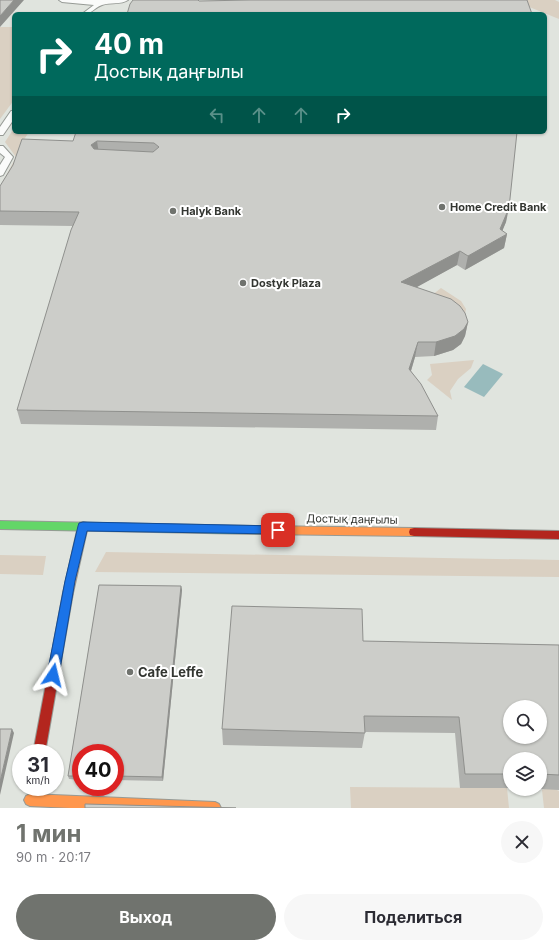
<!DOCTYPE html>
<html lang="ru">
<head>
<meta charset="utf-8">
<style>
  :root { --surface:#fff; --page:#f7f7f7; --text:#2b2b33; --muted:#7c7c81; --accent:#70736e }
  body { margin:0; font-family:Inter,sans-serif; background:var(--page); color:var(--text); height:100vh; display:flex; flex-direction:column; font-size:15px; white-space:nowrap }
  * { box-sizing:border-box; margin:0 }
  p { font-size:13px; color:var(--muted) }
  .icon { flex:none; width:22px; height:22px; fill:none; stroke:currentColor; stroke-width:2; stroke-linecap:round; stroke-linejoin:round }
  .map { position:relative; height:808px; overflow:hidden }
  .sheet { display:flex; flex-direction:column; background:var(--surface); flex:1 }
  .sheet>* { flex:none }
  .guide { position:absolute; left:12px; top:12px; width:535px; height:122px; border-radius:6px; box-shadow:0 1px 3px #0004; background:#00695c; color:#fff; overflow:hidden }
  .controls { position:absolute; left:503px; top:700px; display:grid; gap:8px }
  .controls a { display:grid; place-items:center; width:44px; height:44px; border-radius:50%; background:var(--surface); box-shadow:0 1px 3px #0004; font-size:20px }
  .speed { position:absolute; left:12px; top:744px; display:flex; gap:8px; font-size:20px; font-weight:700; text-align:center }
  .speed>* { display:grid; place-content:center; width:52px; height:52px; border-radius:50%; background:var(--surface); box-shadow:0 1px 3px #0004; line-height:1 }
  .speed small { font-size:10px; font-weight:400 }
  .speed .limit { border:6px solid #d22; background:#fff; color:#111 }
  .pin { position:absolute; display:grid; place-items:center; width:34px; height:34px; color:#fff; margin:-17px; border-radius:8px; box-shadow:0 2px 6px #0006 }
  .me { position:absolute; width:44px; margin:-22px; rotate:10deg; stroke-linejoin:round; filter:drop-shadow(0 0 3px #0008) }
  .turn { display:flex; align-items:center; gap:14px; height:84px; padding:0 16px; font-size:18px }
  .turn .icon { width:52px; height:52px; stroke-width:2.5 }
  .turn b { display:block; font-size:28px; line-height:34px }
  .lanes { display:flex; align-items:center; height:38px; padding:0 16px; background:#0003; justify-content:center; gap:20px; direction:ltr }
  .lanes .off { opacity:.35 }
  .round { display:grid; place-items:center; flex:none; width:42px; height:42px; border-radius:21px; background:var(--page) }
  .summary { display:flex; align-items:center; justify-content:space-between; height:68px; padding:0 16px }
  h1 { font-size:24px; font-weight:700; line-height:30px; color:var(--accent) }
  .cta { display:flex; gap:8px; margin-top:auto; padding:8px 16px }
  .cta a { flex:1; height:46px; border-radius:24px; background:var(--accent); color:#fff; font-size:16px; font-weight:700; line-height:46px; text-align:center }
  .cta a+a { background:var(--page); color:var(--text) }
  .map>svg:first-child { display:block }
  .green { fill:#dad0c2 }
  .water { fill:#98bbbd }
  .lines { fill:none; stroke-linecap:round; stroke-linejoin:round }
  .lane-casing { stroke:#969a95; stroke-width:2 }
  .fast-casing { stroke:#969a95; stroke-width:2 }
  .slow-casing { stroke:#969a95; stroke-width:2 }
  .jam-casing { stroke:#969a95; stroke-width:2 }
  .lane { fill:#fafbfa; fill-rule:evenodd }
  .fast { fill:#63d668; fill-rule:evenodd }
  .slow { fill:#ff974d; fill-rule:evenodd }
  .jam { fill:#b3261e; fill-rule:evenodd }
  .wall { fill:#afb0ad }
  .shaded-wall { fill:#8f908d }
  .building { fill:#cccdc9; stroke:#8f908d; fill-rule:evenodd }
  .route { fill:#1a73e8; stroke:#114b97 }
  .poi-dot { fill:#70736e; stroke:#fff; stroke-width:1.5 }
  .labels { text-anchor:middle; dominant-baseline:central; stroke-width:4; stroke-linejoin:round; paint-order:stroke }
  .poi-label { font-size:11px; font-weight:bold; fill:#333631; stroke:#fff; text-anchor:start }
  .street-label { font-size:11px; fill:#333631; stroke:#fff }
  .near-poi-label { font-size:13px; font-weight:bold; fill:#333631; stroke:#fff; text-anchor:start }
</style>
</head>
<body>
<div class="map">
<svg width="559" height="808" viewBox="0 0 559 808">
  <rect width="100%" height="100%" fill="#e0e4de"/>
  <path class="green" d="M512,0h43l4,2v17z
    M0,27h14v73l-14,19z
    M14,128v4h15l-10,15 6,6 -25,34 16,-30 -11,-15z
    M441,288l20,13 5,8 -1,5 -44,-10z
    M474,360l-3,8 -13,11 -8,12 2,9 -25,-20 5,-5 -2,-11z
    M106,552l453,8v17l-464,-5z
    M0,555l46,1 -3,19 -43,-1z
    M556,785l1,5 2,1v17h-15l-2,-18z
    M350,787l157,1 2,20h-158z"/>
  <path class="water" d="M483,364l20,10 -19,23 -20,-10z"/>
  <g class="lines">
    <defs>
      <path id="lane" d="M59,0h69c-7,5 -18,2 -26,5 -9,3 -9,9 -20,9l12,-9 -32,-3z
        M11,111h3v8l-11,16h-3v-8z
        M0,146h3l10,11 -10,18 -3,1v-11l5,-8 -5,-4z"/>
      <path id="fast" d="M0,521l260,5 4,1 1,3 -1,3 -4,1 -260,-5z"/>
      <path id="slow" d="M83,522l4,1 1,3 -15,67 -1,3 -4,2 -4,-2 -1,-3 15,-67 1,-3z
        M260,526l154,2 4,1 1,3 -1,3 -4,1 -154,-2 -4,-1 -1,-3 1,-3z
        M30,794l185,8 4,2 2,4h-150l-41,-2 -4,-2 -2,-4 2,-4z"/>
      <path id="jam" d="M414,528l145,3v8l-145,-3 -4,-1 -1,-3 1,-3z
        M68,588l4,2 1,3 -28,160h-12l30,-160 1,-3z"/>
    </defs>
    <use href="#lane" class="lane-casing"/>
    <use href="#fast" class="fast-casing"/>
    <use href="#slow" class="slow-casing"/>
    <use href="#jam" class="jam-casing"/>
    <use href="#lane" class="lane"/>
    <use href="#fast" class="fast"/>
    <use href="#slow" class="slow"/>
    <use href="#jam" class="jam"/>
  </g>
  <path class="wall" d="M517,132l-11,90 -4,9 5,3 -3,14 -39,22 -8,-5 -41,22 52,35 -3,14 -4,8 -8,6 -19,6 -19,1 -4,14 27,45 -2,14 -415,-6 -4,-14 56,-184 -73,-1v-39l73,-45z
    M99,585l82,1 1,4 -19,191 -48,-1v-27h-34v27l-12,-1 -1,-3z
    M363,641l196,4v145l-19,-1v-30h-30v29h-50l-5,-55 -90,-1 -3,16 -139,-3 -1,-16z"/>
  <path class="shaded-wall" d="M14,0h10l-24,27v-11z
    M97,141l2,13 -5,4 -3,-13z
    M509,208l-3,14 -7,17 8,-5 -3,14 -39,22 3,-14 32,-27z
    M460,251l-3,14 -58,32 2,-15z
    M468,322l-3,14 -4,8 -8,6 -19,6 2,-14z
    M418,342l-3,15 -8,27 2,-15z
    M181,586l1,4 -19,191 -1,-4z
    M12,729l2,4 -14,62v-13z"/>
  <path class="building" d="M0,0h14l-14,16z
    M133,0h65l1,1 51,-1h277l5,14h-405l3,-10z
    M76,132h441l-8,76 -9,21 7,5 -39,22 -8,-5 -59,31 50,17 9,7 5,7 3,9 -4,7 -9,7 -19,6h-18l-9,27 12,15 17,32 -421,-6 54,-180 8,-18 -79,-1v-25l13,-21 9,-26 51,2zM97,141l57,2 5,4 -6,5 -59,-3 -3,-4z
    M99,585l82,1 -19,191 -47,-1v-23h-34v23h-13z
    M232,606l130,3 1,32 196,4v130l-19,-1v-15h-30v15h-45l-6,-57 -95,-1 1,17 -143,-4zM510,707h30v30h-30z
    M0,729h12l-12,53z
    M85,804l151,4h-151z"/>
  <path class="route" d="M83,522l195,4 4,1 2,3 -2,3 -4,1 -191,-3 -12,50 -16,94 -2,4 -4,1 -4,-1 -2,-4 18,-94 13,-55 1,-3z"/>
  <g class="poi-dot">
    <circle cx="442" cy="207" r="4"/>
    <circle cx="173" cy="211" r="4"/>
    <circle cx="243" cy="283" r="4"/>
    <circle cx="130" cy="672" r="4"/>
  </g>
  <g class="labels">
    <g class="poi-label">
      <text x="450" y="207">Home Credit Bank</text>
      <text x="181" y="211">Halyk Bank</text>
      <text x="251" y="283">Dostyk Plaza</text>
    </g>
    <g class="street-label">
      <text transform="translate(352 519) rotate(1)">Достық даңғылы</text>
    </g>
    <g class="near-poi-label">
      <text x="138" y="672">Cafe Leffe</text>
    </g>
  </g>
</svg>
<div class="controls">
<a><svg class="icon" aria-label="search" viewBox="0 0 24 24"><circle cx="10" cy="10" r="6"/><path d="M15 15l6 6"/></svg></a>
<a><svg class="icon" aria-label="layers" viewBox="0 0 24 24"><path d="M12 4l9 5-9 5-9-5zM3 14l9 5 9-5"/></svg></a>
</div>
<div class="speed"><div>31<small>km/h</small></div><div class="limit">40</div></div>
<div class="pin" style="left:278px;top:530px;background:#d93025"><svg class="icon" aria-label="arrive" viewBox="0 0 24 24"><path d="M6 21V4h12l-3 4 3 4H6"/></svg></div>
<svg class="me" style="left:53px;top:675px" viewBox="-20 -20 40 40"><path d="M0-17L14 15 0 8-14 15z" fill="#1a73e8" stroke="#fff" stroke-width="4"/></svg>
<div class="guide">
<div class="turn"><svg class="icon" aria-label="right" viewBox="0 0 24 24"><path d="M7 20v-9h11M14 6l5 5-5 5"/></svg><div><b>40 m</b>Достық даңғылы</div></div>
<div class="lanes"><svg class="icon off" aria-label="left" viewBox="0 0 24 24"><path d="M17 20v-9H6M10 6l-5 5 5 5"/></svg><svg class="icon off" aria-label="ahead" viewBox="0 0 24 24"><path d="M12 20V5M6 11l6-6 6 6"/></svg><svg class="icon off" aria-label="ahead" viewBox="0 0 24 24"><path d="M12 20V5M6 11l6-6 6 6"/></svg><svg class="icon" aria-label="right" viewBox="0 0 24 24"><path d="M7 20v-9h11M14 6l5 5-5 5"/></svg></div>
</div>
</div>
<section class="sheet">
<div class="summary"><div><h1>1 мин</h1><p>90 m · 20:17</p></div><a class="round"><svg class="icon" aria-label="close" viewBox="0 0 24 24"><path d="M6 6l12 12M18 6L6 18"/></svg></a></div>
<div class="cta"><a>Выход</a><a>Поделиться</a></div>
</section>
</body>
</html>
